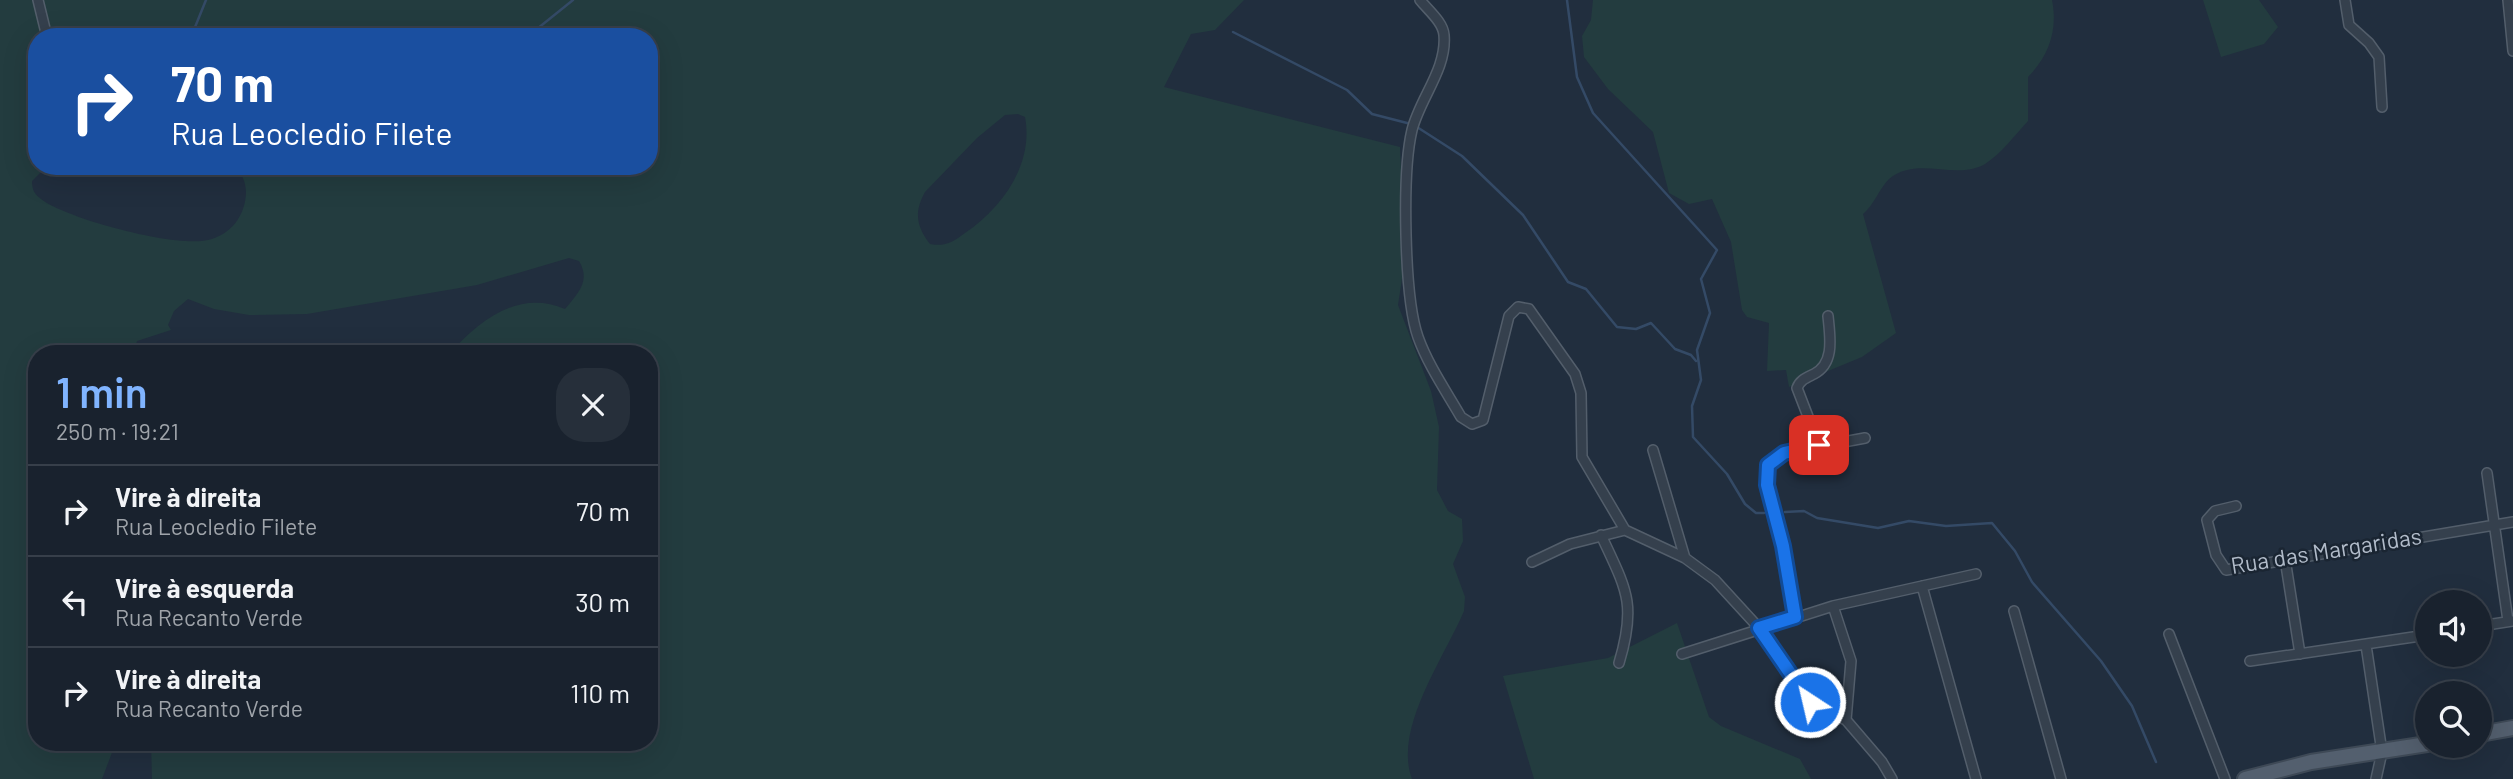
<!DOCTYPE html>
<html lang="pt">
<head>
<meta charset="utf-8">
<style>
  :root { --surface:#19222e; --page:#262f3a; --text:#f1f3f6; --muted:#9fa4aa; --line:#373f4a; --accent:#80b4ff }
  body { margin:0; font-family:Barlow,sans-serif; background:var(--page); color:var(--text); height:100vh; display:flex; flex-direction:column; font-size:26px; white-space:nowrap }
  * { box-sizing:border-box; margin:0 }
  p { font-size:23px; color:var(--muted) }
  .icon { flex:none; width:38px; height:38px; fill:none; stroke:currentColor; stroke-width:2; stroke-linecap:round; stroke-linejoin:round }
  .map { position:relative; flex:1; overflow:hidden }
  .panel { position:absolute; left:28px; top:345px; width:630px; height:406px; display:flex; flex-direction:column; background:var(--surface); border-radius:28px; box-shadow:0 7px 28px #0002,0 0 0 2px var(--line) }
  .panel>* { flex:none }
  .guide { position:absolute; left:28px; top:28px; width:630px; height:147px; border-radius:28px; box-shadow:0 7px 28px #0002,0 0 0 2px var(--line); background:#1a4fa0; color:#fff; overflow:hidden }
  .controls { position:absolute; left:2415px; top:590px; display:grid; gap:14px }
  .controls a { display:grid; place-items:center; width:77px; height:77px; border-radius:50%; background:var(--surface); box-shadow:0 7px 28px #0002,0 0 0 2px var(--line); font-size:35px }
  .pin { position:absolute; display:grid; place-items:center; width:60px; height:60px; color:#fff; margin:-30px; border-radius:14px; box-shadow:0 4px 10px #0006 }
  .me { position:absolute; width:77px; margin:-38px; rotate:325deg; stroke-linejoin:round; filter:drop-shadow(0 0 5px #0008) }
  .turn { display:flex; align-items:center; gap:24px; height:147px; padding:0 28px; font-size:32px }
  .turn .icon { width:91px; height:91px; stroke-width:2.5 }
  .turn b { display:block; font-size:49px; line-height:60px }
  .round { display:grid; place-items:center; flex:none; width:74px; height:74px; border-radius:28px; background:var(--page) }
  .summary { display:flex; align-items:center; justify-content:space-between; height:119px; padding:0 28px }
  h1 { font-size:42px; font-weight:600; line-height:52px; color:var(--accent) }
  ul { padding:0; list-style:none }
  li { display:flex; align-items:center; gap:21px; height:91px; padding:0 28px; border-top:2px solid var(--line) }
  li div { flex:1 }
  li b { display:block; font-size:26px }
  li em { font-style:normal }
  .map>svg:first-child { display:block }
  .green { fill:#233c3f; fill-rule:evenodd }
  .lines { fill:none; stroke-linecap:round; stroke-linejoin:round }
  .stream { stroke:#344a66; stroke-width:2.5 }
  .minor-casing { stroke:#535e6b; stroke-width:12 }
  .primary-casing { stroke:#3e4956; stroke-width:18 }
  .minor { stroke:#35404d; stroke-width:9 }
  .primary { stroke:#535f6e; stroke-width:14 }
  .route-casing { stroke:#114b97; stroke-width:18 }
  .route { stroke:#1a73e8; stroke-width:12 }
  .labels { text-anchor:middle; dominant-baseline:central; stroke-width:5; stroke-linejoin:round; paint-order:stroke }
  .street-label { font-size:23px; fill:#b1bbc9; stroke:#1a2532 }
</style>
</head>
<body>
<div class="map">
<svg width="2513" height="779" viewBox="0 0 2513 779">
  <rect width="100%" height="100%" fill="#212e3e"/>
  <path class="green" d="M0,0h1244l-29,30 -24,4 -27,53 236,60 5,112 -7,46 33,86 8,36 -2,63 11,21 14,8 1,22 -10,23 12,33 -1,14c-20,47 -71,118 -52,168h-1260l-1,-37h498v-388l-199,-1c30,-33 69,-64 115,-44 13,-16 26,-28 14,-48l-10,-3 -92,27 -170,29 -58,1 -35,-6 -26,-10 -14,12 -6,14 3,5 -34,11 -4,12 -96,1v388h79l-14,37h-102zM37,37h612v129h-417c10,6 14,16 14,27 -1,24 -16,42 -38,47 -32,8 -141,-21 -167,-41 -7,-5 -9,-10 -9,-18l15,-15h-10zM1018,114l7,3c9,47 -23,91 -60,116 -12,9 -20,14 -35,11 -14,-18 -16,-32 -5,-52l52,-54 28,-23z
    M1593,0h459c6,30 -3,56 -24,77v44c-13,14 -27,33 -43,43 -29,17 -68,-9 -96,15 -10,10 -15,26 -26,35l33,119 -34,24 -73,30 -3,-17 -19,1 2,-48 -22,-6 -5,-7 -11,-68 -19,-43 -23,5 -20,-11 -16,-61 -45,-43 -24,-32 -2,-21 9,-16z
    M2203,0h56l19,27 -14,17 -43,13z
    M1677,623l32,94 12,9 79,33 11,20h-277l-31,-103 105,-18z"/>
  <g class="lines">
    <path class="stream" d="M1567,0l10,77 16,36 124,137 -16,29 9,34 -13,37 4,30 -9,26 1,31 34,37 18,30 11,9h8
      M1233,32l114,58 25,24 39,10
      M191,37l15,-37
      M527,37l46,-37
      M1417,127l45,29 61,59 45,67 18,7 31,38 19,2 15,-6 24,26 16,6 5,6
      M1785,512l19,-1 13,7 61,10 31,-7 37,5 46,-3 23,28 17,31 69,79 31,45 24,56"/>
    <defs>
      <path id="minor" d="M38,0l9,37
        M1420,0c8,10 23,22 24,35 3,34 -24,63 -32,95 -10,42 -8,167 6,207 10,28 28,54 43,80l11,7 11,-4 26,-104 9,-9 11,2 46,65 6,19 1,64 43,73 60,28 30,22 44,48 50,74 37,18 36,42 10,17
        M2345,0l4,25 20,18 10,14 3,50
        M2508,0l5,51
        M1819,445l-22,-57c3,-8 9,-10 17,-14 21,-11 16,-37 14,-58
        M1653,450l32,108
        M2487,473l21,148
        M2236,506l-21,5 -8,9 9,35 10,15 287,-48
        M1601,535c25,54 36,68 18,128
        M2285,559l15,95
        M1532,562l38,-18 55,-14
        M1922,586l54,193
        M1833,606l18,55 -5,59
        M2014,611l47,168
        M1795,617l-13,-71 -15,-61 1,-20 16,-12 81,-15
        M2480,626l33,-5
        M2169,634l56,145
        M2366,645l16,107 -6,27
        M1682,654l151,-48 143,-32
        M2250,661l177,-26"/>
      <path id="primary" d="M2480,734l33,-6
        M2245,779l66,-17 116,-18"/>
    </defs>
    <use href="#minor" class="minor-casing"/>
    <use href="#primary" class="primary-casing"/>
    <use href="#minor" class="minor"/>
    <use href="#primary" class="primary"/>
  </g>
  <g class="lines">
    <defs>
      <path id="route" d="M1810,702l-51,-74 36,-11 -12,-71 -16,-61 1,-20 16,-12 35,-8"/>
    </defs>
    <use href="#route" class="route-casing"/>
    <use href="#route" class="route"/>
  </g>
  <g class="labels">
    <g class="street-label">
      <text transform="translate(2326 550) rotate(-9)">Rua das Margaridas</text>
    </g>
  </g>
</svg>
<div class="controls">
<a><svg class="icon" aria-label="sound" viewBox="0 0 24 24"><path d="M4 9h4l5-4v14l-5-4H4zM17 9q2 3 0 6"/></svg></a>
<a><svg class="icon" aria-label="search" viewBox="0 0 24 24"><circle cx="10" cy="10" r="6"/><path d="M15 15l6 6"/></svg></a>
</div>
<div class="pin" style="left:1819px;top:445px;background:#d93025"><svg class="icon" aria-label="arrive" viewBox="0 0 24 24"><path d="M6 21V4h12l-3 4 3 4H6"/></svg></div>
<svg class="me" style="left:1810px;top:702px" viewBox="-20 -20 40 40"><circle r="17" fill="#1a73e8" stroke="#fff" stroke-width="3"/><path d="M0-11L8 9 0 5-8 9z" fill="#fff"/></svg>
<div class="guide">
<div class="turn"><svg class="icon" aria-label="right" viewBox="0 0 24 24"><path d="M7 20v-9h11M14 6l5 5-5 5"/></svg><div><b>70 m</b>Rua Leocledio Filete</div></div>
</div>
<section class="panel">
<div class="summary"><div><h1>1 min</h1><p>250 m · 19:21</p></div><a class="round"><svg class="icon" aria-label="close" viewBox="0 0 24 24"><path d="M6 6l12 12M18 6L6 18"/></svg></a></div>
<ul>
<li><svg class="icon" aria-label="right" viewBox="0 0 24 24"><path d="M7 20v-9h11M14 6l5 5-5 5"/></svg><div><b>Vire à direita</b><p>Rua Leocledio Filete</p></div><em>70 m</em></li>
<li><svg class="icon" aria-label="left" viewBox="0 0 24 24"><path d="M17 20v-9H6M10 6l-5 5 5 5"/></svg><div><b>Vire à esquerda</b><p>Rua Recanto Verde</p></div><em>30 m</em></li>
<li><svg class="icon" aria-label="right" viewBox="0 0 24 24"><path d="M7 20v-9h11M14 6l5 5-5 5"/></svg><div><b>Vire à direita</b><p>Rua Recanto Verde</p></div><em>110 m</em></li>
</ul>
</section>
</div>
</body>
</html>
